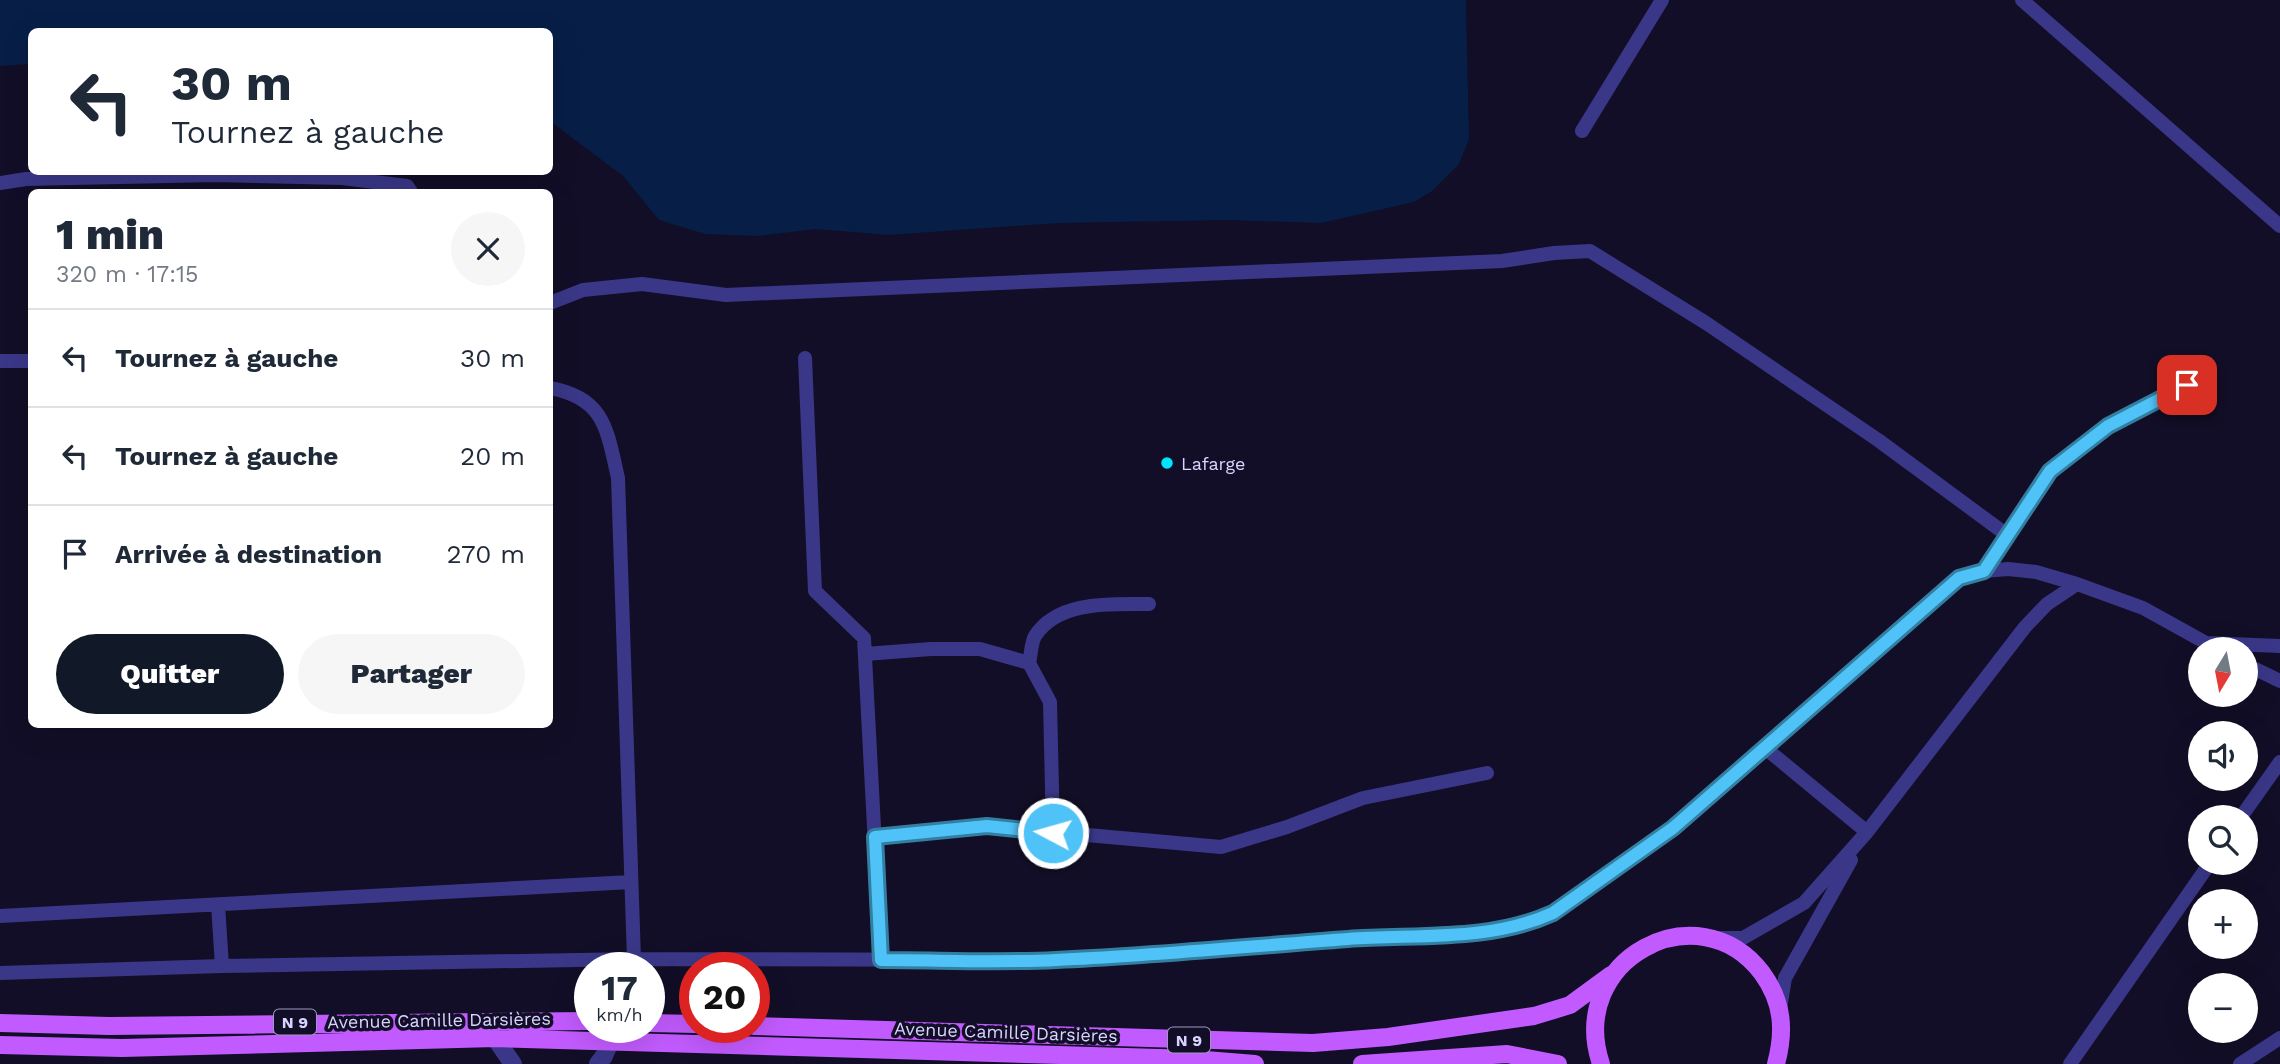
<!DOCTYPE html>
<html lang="fr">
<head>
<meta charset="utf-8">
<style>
  :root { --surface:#fff; --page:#f6f6f7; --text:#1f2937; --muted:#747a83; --line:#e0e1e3; --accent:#111827 }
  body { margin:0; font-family:"Work Sans",sans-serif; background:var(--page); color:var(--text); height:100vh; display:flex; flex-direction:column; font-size:26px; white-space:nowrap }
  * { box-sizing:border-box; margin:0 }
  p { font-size:23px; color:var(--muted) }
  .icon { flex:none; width:38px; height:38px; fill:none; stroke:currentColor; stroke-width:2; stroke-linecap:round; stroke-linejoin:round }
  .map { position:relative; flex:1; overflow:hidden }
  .panel { position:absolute; left:28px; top:189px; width:525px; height:539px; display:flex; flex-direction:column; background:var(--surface); border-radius:10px; box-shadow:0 7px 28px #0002 }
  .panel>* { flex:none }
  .top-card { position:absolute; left:28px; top:28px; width:525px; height:147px; border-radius:10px; box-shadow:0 7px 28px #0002; background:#fff; color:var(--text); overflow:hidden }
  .needle { width:46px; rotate:190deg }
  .controls { position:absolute; left:2188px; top:637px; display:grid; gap:14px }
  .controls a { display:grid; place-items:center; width:70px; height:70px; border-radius:50%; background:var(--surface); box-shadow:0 7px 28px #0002; font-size:35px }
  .speed { position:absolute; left:574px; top:952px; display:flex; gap:14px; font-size:35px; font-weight:700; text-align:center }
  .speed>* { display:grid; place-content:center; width:91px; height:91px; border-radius:50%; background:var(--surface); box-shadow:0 7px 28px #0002; line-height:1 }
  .speed small { font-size:18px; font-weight:400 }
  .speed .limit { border:10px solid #d22; background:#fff; color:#111 }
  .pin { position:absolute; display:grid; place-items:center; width:60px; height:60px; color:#fff; margin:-30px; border-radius:14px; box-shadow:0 4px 10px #0006 }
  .me { position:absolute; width:77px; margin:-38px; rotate:276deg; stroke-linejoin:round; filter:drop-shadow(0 0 5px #0008) }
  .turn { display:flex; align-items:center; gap:24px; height:147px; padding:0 28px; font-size:32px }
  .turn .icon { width:91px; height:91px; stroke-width:2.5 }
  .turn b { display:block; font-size:49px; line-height:60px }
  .round { display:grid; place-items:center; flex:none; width:74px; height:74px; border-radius:37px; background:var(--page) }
  .head { display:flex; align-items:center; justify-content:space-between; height:119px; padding:0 28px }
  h1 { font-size:42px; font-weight:800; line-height:52px }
  .cta { display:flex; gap:14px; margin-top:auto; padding:14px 28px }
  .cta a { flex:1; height:80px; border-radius:42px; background:var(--accent); color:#fff; font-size:28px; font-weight:800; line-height:80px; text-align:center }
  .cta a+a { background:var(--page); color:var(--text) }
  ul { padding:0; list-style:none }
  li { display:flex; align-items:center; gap:21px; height:98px; padding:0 28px; border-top:2px solid var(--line) }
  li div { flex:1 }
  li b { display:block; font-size:26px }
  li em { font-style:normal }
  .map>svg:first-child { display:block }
  .water { fill:#071e47 }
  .pier { fill:#120e27 }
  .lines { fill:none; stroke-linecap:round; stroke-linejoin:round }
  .service { stroke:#3a3788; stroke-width:14 }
  .minor { stroke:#3a3788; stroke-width:18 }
  .primary { stroke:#c25bff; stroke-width:18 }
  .route-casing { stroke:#337fa1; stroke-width:18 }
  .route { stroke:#4fc3f7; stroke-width:12 }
  .poi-dot { fill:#00e4ff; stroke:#120e27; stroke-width:2.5 }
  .labels { text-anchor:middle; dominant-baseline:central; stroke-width:7; stroke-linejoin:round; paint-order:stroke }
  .shield { fill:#120e27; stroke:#9d99be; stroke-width:2 }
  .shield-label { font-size:16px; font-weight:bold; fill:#d9d4ff }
  .poi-label { font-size:18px; fill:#d9d4ff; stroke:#120e27; text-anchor:start }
  .street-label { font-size:18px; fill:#d9d4ff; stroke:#120e27 }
</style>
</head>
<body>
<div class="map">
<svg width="2280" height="1064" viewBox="0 0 2280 1064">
  <rect width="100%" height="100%" fill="#120e27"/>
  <path class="water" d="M0,0h1466l3,139 -10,25 -27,27 -18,11 -93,21 -94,-3 -169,3 -169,12 -73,-6 -59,7 -52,-2 -46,-14 -36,-44 -73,-55v-89h-518l-1,32 -31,2z"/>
  <path class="pier" d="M1466,0h4l3,139 -3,12z"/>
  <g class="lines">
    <path class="service" d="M2022,0l258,226
      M1582,131l80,-131
      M0,183l26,-4 190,-4 126,3 65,8 4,6
      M550,303l33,-13 59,-6 84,11 776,-34 52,-8 36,-2 116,72 172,117 129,95
      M805,358l10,233 49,47 17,322
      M0,361h32
      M550,388c55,10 57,42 68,90l16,481 -4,8
      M1984,571l66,-100 58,-45 79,-41
      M2206,643l74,3
      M865,654l66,-5h49l49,14 21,39 3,131
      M1029,663c2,-8 2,-20 6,-27 23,-36 77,-32 114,-32
      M2245,664l35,17
      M1764,747l103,85
      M2241,817l39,-55
      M875,837l112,-11 234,21 66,-20 76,-29 124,-25
      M218,905l4,61
      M0,916l631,-34
      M1715,938h28l61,-35 63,-71 158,-205 22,-23 30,-20
      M0,973l222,-7 412,-7 421,1 454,-31 44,-16 120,-85 286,-250 25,-7 24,-2 28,3 41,12 66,24 74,41
      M1780,1009l5,-31 66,-118
      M2070,1064l140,-201
      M2240,1064l40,-26"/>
    <path class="minor" d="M495,1038l18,26
      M598,1064l6,-8 6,-14"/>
    <path class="primary" d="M0,1023l109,3 481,-5
      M649,1023l46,1
      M754,1026l559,17 75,-6 146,-21 36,-11 41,-30
      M0,1045l122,3 373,-10 698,21 62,5
      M1362,1064l145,-10 51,10
      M1601,1064c-35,-104 97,-175 161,-91 21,29 23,57 14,91"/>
  </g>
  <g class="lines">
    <defs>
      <path id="route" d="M1053,833l-66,-7 -112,11 6,123c58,0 117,3 175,0 98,-4 195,-14 292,-21 69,-5 141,3 205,-26l120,-85 286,-250 25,-7 66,-100 58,-45 79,-41"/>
    </defs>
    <use href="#route" class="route-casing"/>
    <use href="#route" class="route"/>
  </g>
  <circle class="poi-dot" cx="1167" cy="463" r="7"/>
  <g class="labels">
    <g class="shield">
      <rect x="274" y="1009.5" width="42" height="25" rx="5"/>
      <rect x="1168" y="1027.5" width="42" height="25" rx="5"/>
    </g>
    <g class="shield-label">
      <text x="295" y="1022">N 9</text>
      <text x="1189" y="1040">N 9</text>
    </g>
    <g class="poi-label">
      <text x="1181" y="463">Lafarge</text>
    </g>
    <g class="street-label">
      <text transform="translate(439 1020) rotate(-1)">Avenue Camille Darsières</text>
      <text transform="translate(1006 1032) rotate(2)">Avenue Camille Darsières</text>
    </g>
  </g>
</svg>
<div class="controls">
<a><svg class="needle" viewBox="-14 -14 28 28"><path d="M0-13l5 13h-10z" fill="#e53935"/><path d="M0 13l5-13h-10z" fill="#747a83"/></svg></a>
<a><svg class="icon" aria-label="sound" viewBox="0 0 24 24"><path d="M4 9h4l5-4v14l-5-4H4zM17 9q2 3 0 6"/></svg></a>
<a><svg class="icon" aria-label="search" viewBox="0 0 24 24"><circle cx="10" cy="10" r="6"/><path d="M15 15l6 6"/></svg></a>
<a>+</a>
<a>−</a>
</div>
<div class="speed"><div>17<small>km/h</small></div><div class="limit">20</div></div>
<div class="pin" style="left:2187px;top:385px;background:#d93025"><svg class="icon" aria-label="arrive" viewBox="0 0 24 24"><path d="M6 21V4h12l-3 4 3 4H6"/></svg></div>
<svg class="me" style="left:1053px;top:833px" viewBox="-20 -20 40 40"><circle r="17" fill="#4fc3f7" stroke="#fff" stroke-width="3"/><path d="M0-11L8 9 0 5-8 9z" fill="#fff"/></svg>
<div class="top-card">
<div class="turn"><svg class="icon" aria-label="left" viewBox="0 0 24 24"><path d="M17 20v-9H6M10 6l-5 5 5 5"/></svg><div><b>30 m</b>Tournez à gauche</div></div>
</div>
<section class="panel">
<div class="head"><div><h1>1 min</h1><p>320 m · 17:15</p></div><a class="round"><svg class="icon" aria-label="close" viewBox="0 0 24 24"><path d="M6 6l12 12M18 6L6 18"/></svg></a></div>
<ul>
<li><svg class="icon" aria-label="left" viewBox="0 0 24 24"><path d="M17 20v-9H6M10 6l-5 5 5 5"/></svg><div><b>Tournez à gauche</b></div><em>30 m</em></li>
<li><svg class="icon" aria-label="left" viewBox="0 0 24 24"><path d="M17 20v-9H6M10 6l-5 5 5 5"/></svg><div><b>Tournez à gauche</b></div><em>20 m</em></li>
<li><svg class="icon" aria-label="arrive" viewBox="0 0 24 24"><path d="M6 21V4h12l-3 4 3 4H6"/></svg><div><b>Arrivée à destination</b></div><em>270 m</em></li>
</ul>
<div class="cta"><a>Quitter</a><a>Partager</a></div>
</section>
</div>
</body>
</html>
